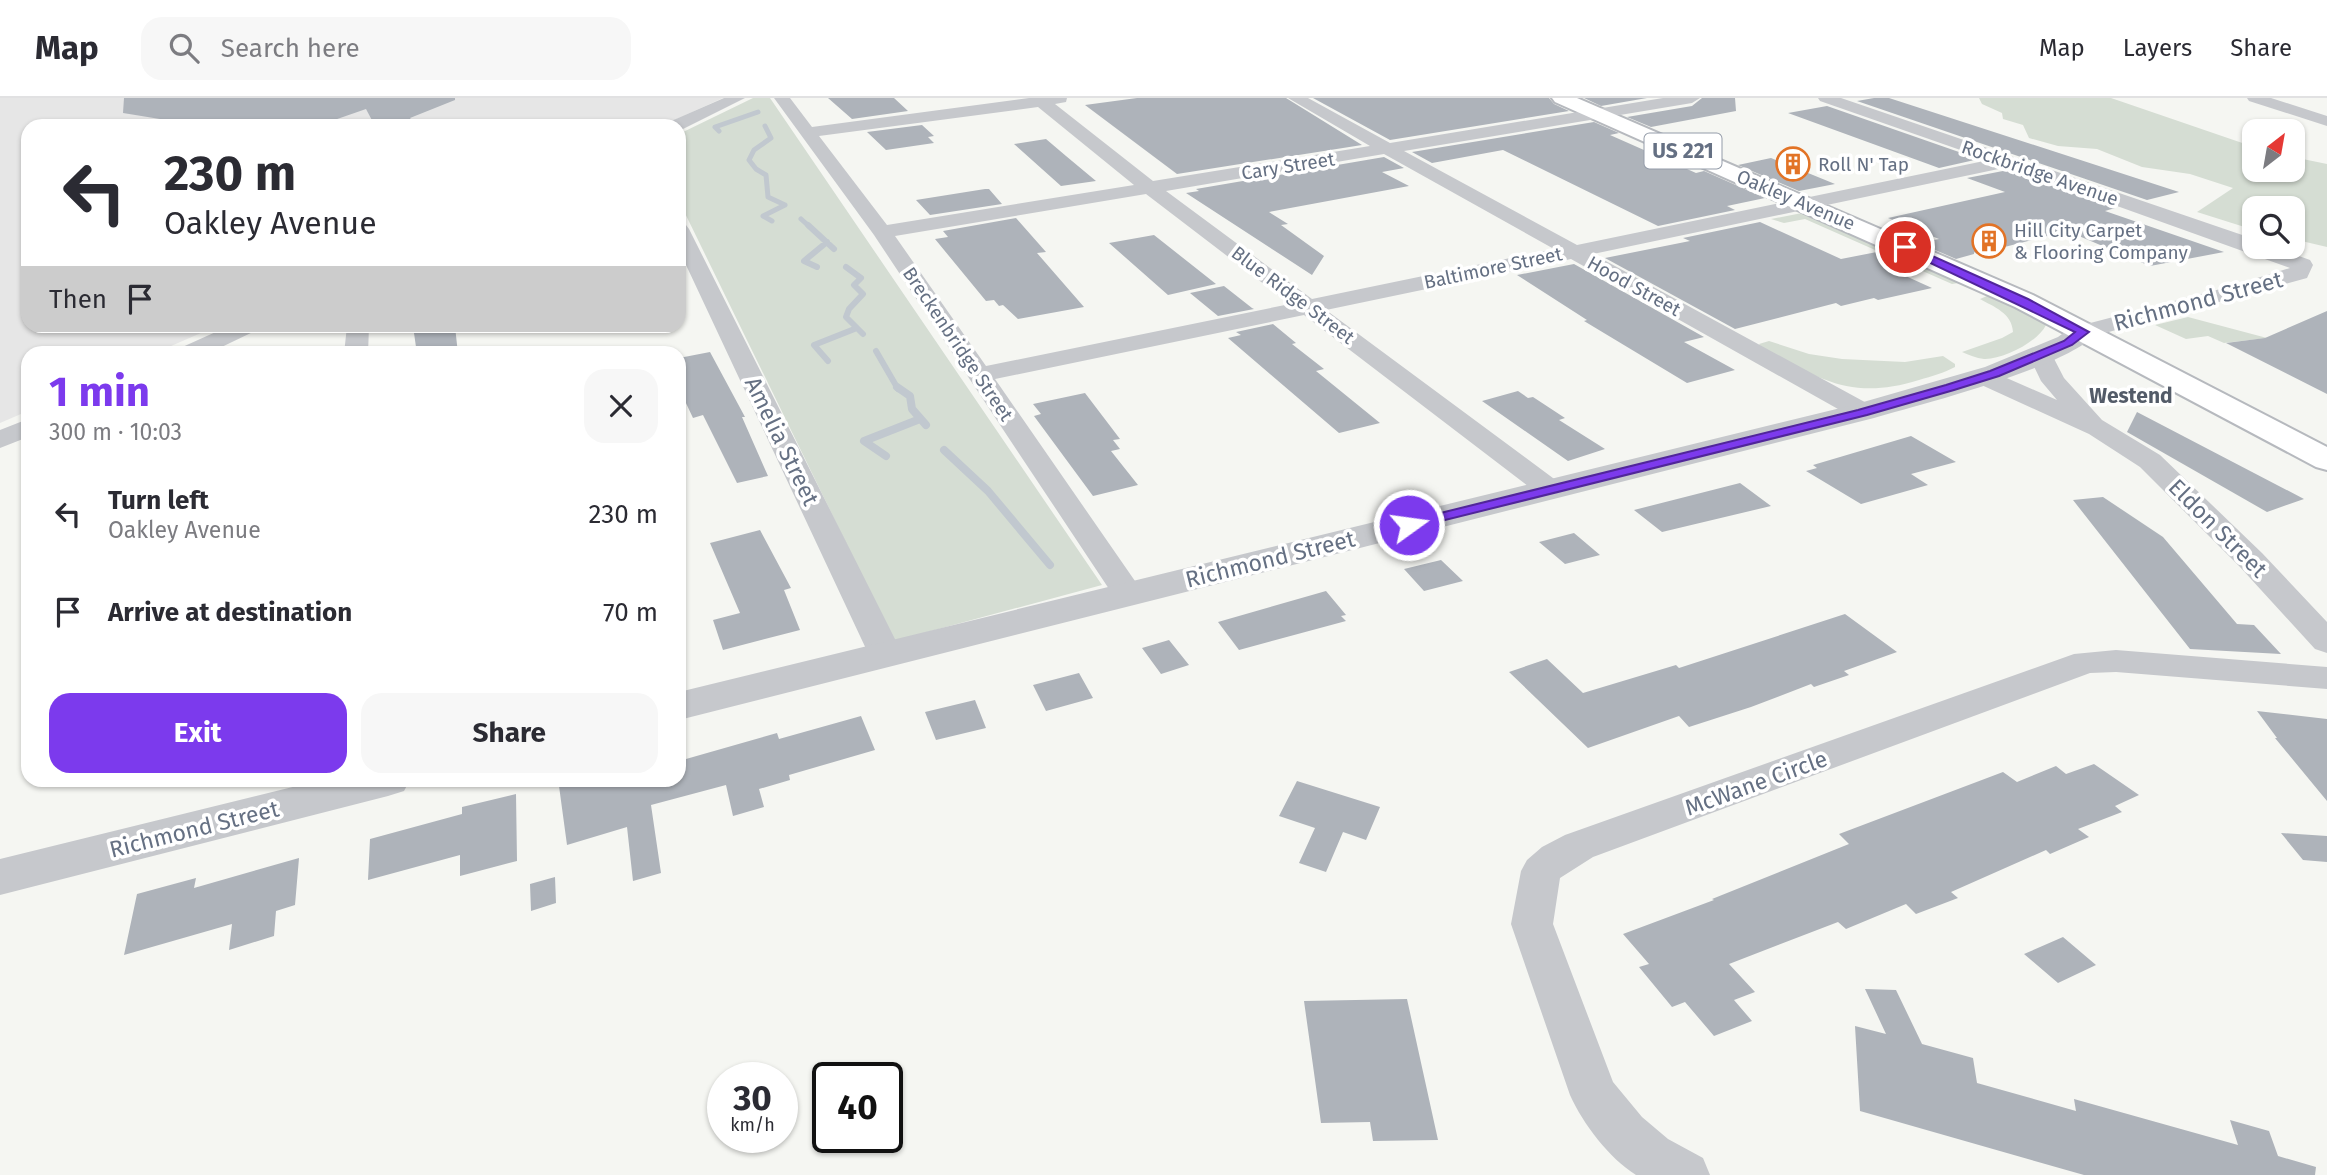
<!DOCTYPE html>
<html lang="en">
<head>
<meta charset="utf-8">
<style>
  :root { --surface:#fff; --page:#f7f7f7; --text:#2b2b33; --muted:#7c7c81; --line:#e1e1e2; --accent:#7c3aed }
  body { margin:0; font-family:"Fira Sans",sans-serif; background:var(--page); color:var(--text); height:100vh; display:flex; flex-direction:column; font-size:26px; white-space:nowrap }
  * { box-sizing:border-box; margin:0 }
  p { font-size:23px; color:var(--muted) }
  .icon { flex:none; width:38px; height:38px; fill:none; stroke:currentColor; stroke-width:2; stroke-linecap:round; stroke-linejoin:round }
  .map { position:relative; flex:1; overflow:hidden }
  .side { position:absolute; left:21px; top:248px; width:665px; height:441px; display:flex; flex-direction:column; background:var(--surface); border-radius:21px; box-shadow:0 2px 5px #0004 }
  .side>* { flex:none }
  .top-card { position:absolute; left:21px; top:21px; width:665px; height:214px; border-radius:21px; box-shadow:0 2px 5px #0004; background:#fff; color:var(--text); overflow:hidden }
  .needle { width:46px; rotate:31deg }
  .controls { position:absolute; left:2242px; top:21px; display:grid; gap:14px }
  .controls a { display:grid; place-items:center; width:63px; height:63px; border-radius:14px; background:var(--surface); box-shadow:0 2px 5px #0004; font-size:35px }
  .speed { position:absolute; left:707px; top:964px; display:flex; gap:14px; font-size:35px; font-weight:700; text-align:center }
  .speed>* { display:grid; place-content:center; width:91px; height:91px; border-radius:50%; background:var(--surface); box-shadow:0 2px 5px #0004; line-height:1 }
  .speed small { font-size:18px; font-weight:400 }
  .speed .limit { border:4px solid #111; border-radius:10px; background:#fff; color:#111 }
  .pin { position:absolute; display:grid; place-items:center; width:60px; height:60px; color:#fff; margin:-30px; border:4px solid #fff; border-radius:50%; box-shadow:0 2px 7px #0007 }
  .me { position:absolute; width:77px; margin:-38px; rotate:76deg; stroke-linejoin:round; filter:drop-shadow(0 0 5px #0008) }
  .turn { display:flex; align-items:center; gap:24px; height:147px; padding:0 28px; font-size:32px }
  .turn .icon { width:91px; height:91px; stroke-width:2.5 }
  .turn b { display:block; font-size:49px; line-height:60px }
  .then { display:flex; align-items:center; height:66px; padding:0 28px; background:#0003; gap:14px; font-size:26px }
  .round { display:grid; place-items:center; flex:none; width:74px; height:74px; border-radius:21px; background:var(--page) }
  .summary { display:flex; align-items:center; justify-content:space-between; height:119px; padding:0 28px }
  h1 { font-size:42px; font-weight:700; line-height:52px; color:var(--accent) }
  .action { display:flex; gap:14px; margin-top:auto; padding:14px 28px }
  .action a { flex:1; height:80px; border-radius:21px; background:var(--accent); color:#fff; font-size:28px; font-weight:700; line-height:80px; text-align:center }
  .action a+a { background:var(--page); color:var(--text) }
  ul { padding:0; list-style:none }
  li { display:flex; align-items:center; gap:21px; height:98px; padding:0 28px }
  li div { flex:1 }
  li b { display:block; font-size:26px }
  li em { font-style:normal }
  header { display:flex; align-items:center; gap:42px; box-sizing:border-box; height:98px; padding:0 35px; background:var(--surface); border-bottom:2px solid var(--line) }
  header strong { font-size:33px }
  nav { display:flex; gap:38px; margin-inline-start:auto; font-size:24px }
  .search { width:490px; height:63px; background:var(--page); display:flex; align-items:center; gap:18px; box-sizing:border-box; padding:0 24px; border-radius:21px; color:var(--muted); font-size:26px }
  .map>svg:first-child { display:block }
  .built { fill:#e6e6e6 }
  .green { fill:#d5ddd3 }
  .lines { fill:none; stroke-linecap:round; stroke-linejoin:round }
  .stream-far2 { stroke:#c1c8cf; stroke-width:5 }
  .stream-far1 { stroke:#c1c8cf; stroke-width:6 }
  .stream { stroke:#c1c8cf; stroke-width:8 }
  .building { fill:#aeb3ba }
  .primary-casing { stroke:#b6b9be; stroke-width:4 }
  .minor { fill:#c6c8cc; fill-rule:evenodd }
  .tertiary { fill:#c6c8cc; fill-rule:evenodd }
  .primary { fill:#fff; fill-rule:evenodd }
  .route { fill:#7c3aed; stroke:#51269a; stroke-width:2 }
  .labels { text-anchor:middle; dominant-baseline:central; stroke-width:7; stroke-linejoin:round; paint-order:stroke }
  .far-poi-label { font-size:19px; fill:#657083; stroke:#fff; text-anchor:start }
  .far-street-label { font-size:19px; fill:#657083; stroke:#fff }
  .shield { fill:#fff; stroke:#939ba8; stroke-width:2 }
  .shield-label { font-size:21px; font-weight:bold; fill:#657083 }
  .far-neighbourhood-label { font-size:21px; font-weight:bold; fill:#535b68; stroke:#fff }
  .street-label { font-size:23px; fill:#657083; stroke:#fff }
</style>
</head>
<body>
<header>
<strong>Map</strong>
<div class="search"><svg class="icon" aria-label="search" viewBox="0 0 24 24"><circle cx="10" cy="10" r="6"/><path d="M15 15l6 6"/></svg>Search here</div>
<nav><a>Map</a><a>Layers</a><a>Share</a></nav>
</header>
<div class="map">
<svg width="2327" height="1077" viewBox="0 0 2327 1077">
  <rect width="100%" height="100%" fill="#f5f6f2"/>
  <path class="built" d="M0,0h723l-62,28h-633v200h189l-62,27 -127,1v57l-28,12z"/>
  <path class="green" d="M753,0h17l332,487 -208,56 -215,-440v-67z
    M1979,0h132l143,49v23h38l1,-13 34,7v83l-34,-8 -1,-31h-38v22l-57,-18 36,-24 -43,-14 -48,-7 -45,-18 -39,-3 -29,-8 -6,-13 -20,-6 -1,-6 -20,-9z
    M1802,115l8,1 161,67 -19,3 -147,-65 -21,4 -13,-4z
    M1994,195l49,28 3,4c-8,17 -44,35 -62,34 -8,-1 -15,-4 -22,-7l40,-14 11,-6c-1,-19 -19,-25 -33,-33z
    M2188,219l79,21 -43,5 -16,-7 -22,3 -31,-14z
    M1769,243l40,13 33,5 63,3 38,-6 12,8v3c-11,6 -23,9 -36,13 -68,21 -100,-1 -158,-33l-2,-3z"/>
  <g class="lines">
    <path class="stream-far2" d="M765,28l6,12 -17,12 -5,10 7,9 10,6 2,22 17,8
      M719,33l-4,-4 43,-15
      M801,121l9,8
      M772,123l-9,-5 22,-11"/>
    <path class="stream-far1" d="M808,127l26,24
      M817,169l-13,-6 23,-19
      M846,169l15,11 -7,7 9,9 -14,15 -3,8 17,17
      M876,253l22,38
      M828,263l-14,-16 43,-17"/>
    <path class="stream" d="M897,289l13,9 2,13 14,16
      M944,352l44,41 62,74
      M886,358l-22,-15 56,-22"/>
  </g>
  <path class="building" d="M124,0h331v2l-45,18 6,8h-41l-9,-17 -49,17h-114l-80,-13z
    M828,0h66l14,13 -56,8z
    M1137,0h149l76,47 -185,29 -92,-69z
    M1313,0h236l5,6 15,7 -179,29z
    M1584,0h63l-46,8z
    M1702,0h33l1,13 -85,16 -24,-10 65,-11z
    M1874,0h15l290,94 -32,8 -290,-99z
    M1827,8l152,53 -40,9 -151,-55z
    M1594,24l25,11 -9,2 86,38 8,-2 61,27 -38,8 8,4 -77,16 -155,-76 -71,13 -20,-11z
    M922,27l12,11 -6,1 6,6 -48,7 -19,-18z
    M1046,41l20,17 30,25 -35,5 -47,-42z
    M1384,59l20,11 -22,4 27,14 -140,26 19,12 -7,1 43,31 -12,19 -126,-82 13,-2 -3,-2z
    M1771,60l64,26 -36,7 -61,-26z
    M2008,72l107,38 -10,3 119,41 -74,14 -83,-35 -90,23 -3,-2v2l-18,5 -37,-16 20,-4 -51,-21 117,-26 -38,-14z
    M985,91h4l13,15 -72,11 -14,-15z
    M1016,120l30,34 -9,1 47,54 -66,12 -15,-14 -4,1 -5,-6 -8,1 -51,-62 13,-2 -5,-6z
    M1760,124l81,37 41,-8 38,17 -21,5 33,15 -54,12 -4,-2 -33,8 -5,-3 -101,26 -130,-71 85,-17 -7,-3z
    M1154,137l62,49 -48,11 -59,-52z
    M1574,166l130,73 -20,5 51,28 -48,13 -103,-62 3,-1 -70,-45z
    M1224,188l28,22 2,1 -36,7 -28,-23z
    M2327,213v83l-101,-51 39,-5z
    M1273,226l23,19 -4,1 32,25 -8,2 64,52 -41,10 -111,-95 13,-3 -5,-3z
    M413,228h42l3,28h-41z
    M710,254l35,65h-3l26,59 -31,7 -34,-68 -10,3 -8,-17 -6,1v-44z
    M1518,293l10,7 5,-1 32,21 -6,2 46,29 -37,12 -86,-60z
    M1085,295l35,46 -7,1 7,9 -9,2 27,34 -45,11 -59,-80 7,-2 -8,-10z
    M2137,314l167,87 -37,13 -140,-80z
    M1911,338l45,26 -45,12 17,11 -67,19 -55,-33 11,-3 -4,-3z
    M1740,385l31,23 -109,26 -28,-22z
    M2103,399l60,40 74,87 17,1 27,29 -91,-5 -117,-149z
    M760,432l31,58 -7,2 16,40 -77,20 -10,-30 27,-7 -30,-70z
    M1574,435l26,22 -35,9 -26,-22z
    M1441,462l22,21 -39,10 -20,-22z
    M1326,493l20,24 -5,1 5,5 -107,29 -21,-28z
    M1845,516l52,38 -53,19 5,4 -35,12 -3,-3 -60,23 -62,20 -10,-11 -91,32 -79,-76 38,-13 36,34 93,-28 3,3z
    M1169,542l20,25 -28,9 -19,-26z
    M1079,575l14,25 -47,13 -13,-26z
    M975,602l11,28 -50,12 -11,-28z
    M2257,613l70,8v82l-52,-63h2z
    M861,618l14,34 -86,25 1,5 -31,9 5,18 -31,9 -7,-31 -75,20 10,68 -28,8 -6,-54 -60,18 -8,-59 21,-6h99v-19l98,-28 2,6z
    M2094,666l45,31 -24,11 7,6 -44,17 11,8 -39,17 -4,-4 -95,42 7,6 -42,16 -10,-10 -60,25 -8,-7 -109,42 26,28 -21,8 18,21 -38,15 -29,-34 -13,5 -33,-40 10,-3 -26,-30 91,-34 -2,-1 137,-55 -10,-10 164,-62 14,10 39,-16 10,8z
    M1297,683l83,26 -14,33 -23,-8 -17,40 -27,-9 16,-35 -36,-12z
    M516,696l1,67 -57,15v-21l-92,25 2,-41 92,-25v-7z
    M2281,735l46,3v26l-24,-2z
    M299,760l-4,47 -19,6 -2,25 -45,14 3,-26 -108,31 13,-61 59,-16 -2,10z
    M555,779l1,26 -25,8 -1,-27z
    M2063,839l33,28 -38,18 -34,-29z
    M1865,891l31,1 26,54 51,14 4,25 99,28 -2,-12 164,46 -8,-25 39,11 9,25 38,11 -1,8h-231l-224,-64 -5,-85 31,8z
    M1407,901l31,141 -65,1 -3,-19 -49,1 -17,-122z"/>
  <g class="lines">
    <defs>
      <path id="primary" d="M1552,0h25l456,197 294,152v23l-11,-3 -301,-160 -460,-205z"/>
    </defs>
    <use href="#primary" class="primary-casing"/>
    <path class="minor" d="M724,0h21l-64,32 -2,-4h-12l2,-4z
      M774,0h16l22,29 217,-29h38l-1,4 -11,2 98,77 217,-35 -82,-48h20l82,45 273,-45h37l-8,5 -288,48 173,94 412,-85 -169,-59 -2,-3h23l413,141v8h20l36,13 3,5 -6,13 -224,61 -8,-2 -4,-5 4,-5 153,-40 62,-19 -282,-101 -415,87 279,152 4,6 -4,6 -9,2 -9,-2 -283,-159 -245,51 235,174 4,6 -4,6 -10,3 -10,-3 -237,-181 -309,64 149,215 -5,7 -11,3 -11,-3 -243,-366zM1038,9l96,78 -247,40 -68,-89zM1384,56l170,95 -242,50 -146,-108zM1146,96l144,110 -304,62 -91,-130z
      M2247,0h24l56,18v10l-78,-25z
      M679,125l7,2 3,4 213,424 -5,8 -12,3 -12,-3 -5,-8 -189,-403z
      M229,228h30l-4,5 -48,23h-32l3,-5z
      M347,228h22l-1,28h-24z
      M2040,249l9,2 15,29 38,42 58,35 102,98 65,69v31l-12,-4 -75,-82 -100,-100 -51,-33 -114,-52 -3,-5 3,-5 9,-2 9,2 64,28 -16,-19 -13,-27 3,-5z
      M28,321v18l-28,11v-18z
      M2116,552l211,17v22l-211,-17 -26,1 -497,184 -33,21 -7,46 60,158 29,35 26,22 35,19 7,17h-74c-27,-17 -53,-51 -66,-80l-59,-171 10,-53 6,-11 15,-13 23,-12 509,-181z"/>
    <path class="tertiary" d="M2083,226l10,2 4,6c-24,34 -178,73 -223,86l-1195,302v-28l1174,-287 132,-38 73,-30 15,-11z
      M321,682h89l-6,11 -16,5 -388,99v-36z"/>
    <use href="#primary" class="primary"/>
  </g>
  <path class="route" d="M1901,147h7l120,54 61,33 -17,13 -73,31 -45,14 -87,25 -458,114 -7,-4 2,-3 454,-112 88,-25 44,-14 74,-30 11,-9 -174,-83z"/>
  <defs>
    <symbol id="building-ring" viewBox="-11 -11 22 22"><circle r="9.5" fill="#fff" stroke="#e27326" stroke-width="1.5"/><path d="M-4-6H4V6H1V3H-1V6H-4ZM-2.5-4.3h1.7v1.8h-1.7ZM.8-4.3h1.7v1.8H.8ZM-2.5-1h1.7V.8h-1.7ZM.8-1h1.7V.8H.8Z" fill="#e27326"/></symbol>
  </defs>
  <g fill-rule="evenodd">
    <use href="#building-ring" x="1774" y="47" width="38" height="38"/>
    <use href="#building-ring" x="1970" y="124" width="38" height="38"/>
  </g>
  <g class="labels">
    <g class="far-poi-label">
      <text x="1818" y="66">Roll N' Tap</text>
      <text x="2014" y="132">Hill City Carpet<tspan x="2014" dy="22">&amp; Flooring Company</tspan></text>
    </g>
    <g class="far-street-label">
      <text transform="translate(1288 68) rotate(-9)">Cary Street</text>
      <text transform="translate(2040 75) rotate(19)">Rockbridge Avenue</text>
      <text transform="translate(1796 102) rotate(23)">Oakley Avenue</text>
      <text transform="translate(1493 170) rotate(-12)">Baltimore Street</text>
      <text transform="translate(1634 188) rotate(29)">Hood Street</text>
      <text transform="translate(1293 197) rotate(37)">Blue Ridge Street</text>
      <text transform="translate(958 246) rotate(56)">Breckenbridge Street</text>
    </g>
    <rect class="shield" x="1644.5" y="35.5" width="77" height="35" rx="5"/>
    <g class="shield-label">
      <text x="1683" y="53">US 221</text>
    </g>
    <g class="far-neighbourhood-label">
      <text x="2131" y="298">Westend</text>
    </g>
    <g class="street-label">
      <text transform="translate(2198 203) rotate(-15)">Richmond Street</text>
      <text transform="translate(782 343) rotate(64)">Amelia Street</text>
      <text transform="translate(2218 430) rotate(45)">Eldon Street</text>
      <text transform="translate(1270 461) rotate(-14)">Richmond Street</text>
      <text transform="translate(1756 685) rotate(-20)">McWane Circle</text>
      <text transform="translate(194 731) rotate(-14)">Richmond Street</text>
    </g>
  </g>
</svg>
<div class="controls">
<a><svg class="needle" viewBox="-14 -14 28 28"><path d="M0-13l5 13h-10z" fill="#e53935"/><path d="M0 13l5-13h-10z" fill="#7c7c81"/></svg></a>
<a><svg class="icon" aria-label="search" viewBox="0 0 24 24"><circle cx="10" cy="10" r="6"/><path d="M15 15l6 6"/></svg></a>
</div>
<div class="speed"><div>30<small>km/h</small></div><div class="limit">40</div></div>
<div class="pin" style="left:1905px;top:149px;background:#d93025"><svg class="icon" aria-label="arrive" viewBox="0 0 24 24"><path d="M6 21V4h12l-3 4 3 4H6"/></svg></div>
<svg class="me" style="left:1409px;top:427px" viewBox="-20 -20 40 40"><circle r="17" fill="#7c3aed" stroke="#fff" stroke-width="3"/><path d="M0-11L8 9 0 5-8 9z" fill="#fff"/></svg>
<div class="top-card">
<div class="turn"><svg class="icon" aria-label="left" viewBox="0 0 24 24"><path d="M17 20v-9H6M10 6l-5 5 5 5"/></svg><div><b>230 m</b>Oakley Avenue</div></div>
<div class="then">Then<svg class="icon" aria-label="arrive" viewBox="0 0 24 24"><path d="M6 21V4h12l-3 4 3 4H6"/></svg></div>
</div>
<section class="side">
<div class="summary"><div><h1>1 min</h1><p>300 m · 10:03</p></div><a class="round"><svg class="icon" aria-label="close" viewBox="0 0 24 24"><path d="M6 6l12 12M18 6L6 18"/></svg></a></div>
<ul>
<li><svg class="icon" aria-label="left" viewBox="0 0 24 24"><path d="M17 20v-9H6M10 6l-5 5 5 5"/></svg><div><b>Turn left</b><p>Oakley Avenue</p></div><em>230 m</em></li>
<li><svg class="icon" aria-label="arrive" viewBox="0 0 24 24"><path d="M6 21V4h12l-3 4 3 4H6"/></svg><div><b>Arrive at destination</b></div><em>70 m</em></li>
</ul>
<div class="action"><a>Exit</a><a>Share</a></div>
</section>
</div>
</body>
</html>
